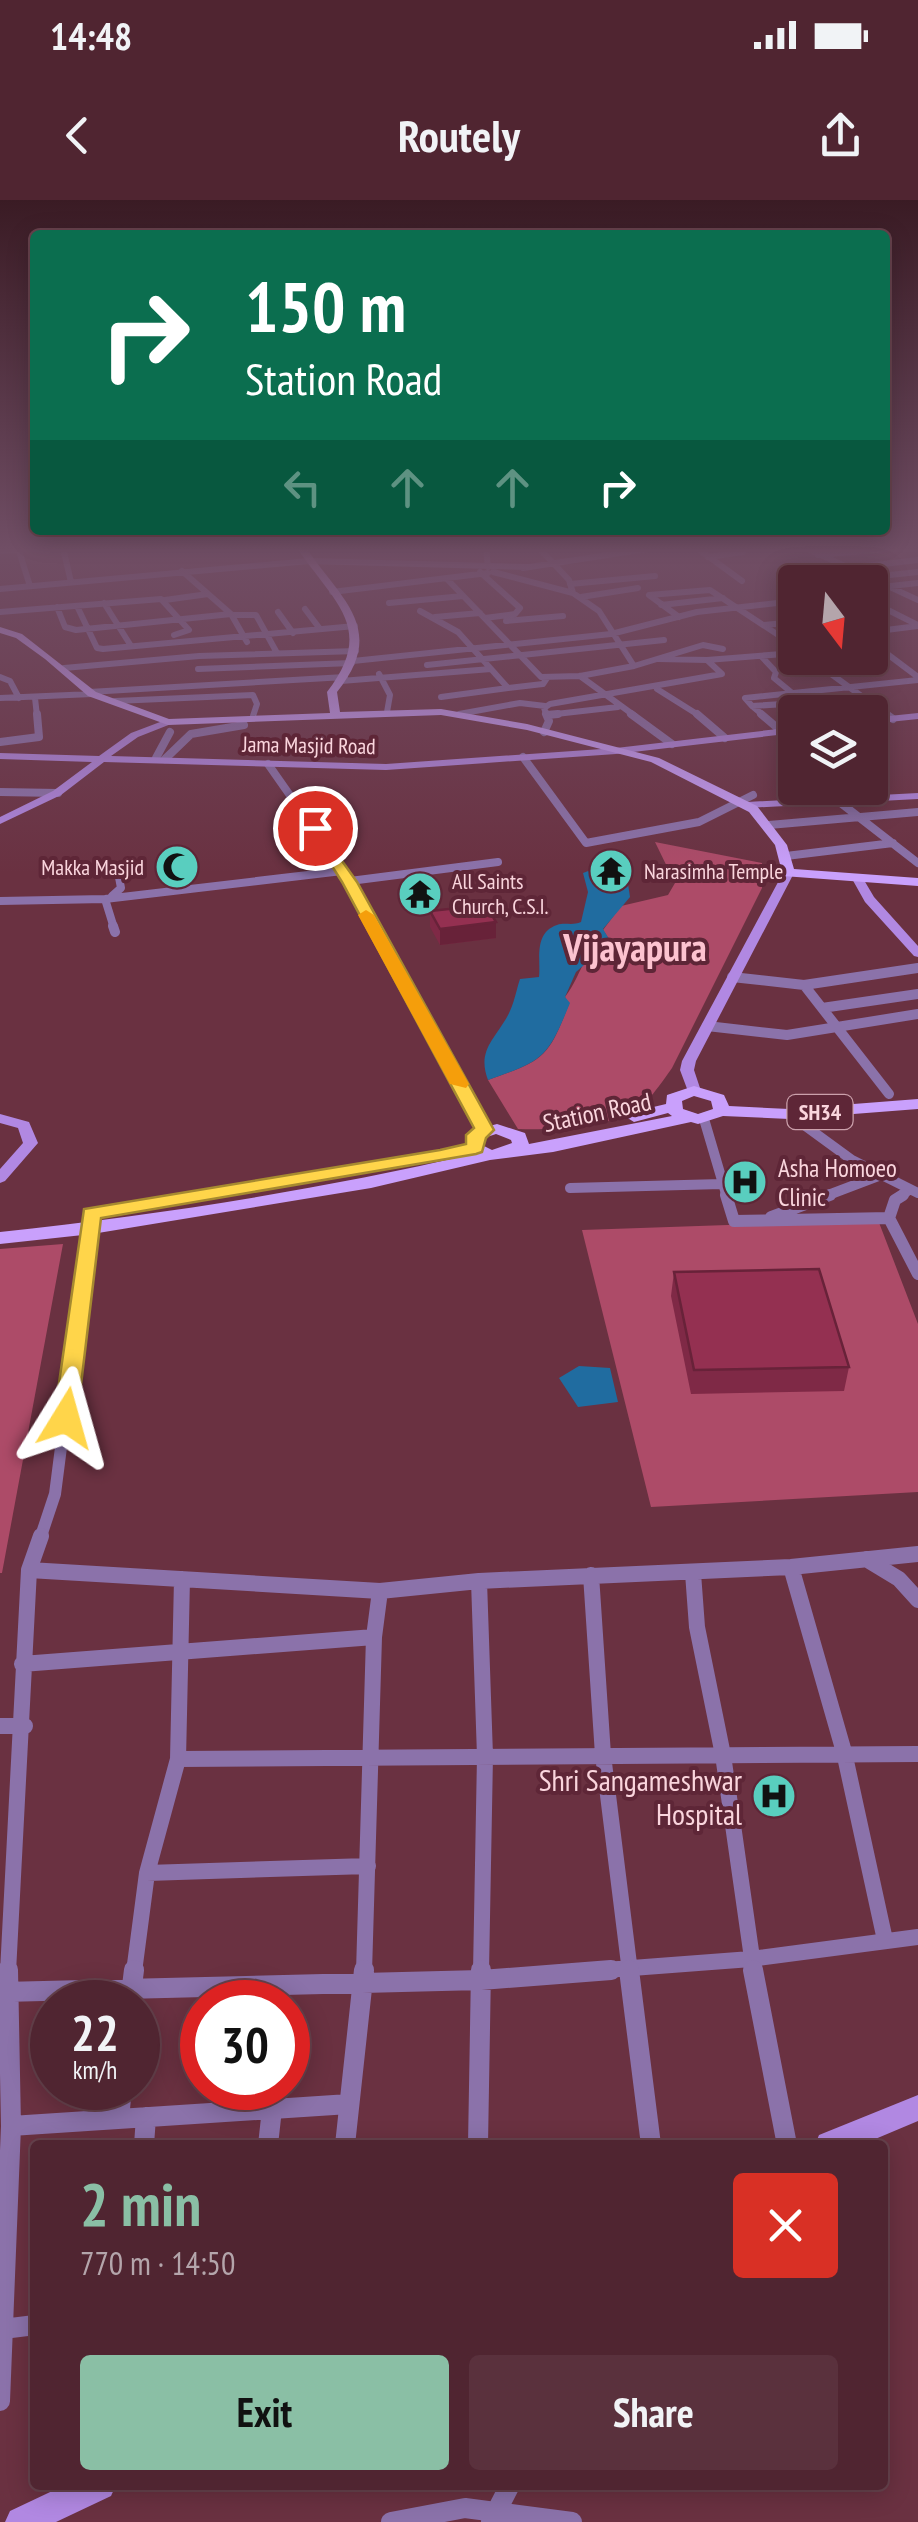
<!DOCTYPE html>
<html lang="en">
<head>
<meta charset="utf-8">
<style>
  :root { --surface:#502531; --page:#5a313d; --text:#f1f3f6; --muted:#b4a5ab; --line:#67424d; --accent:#8abfa5 }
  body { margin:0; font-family:"PT Sans Narrow",sans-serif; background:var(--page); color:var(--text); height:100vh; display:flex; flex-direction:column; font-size:38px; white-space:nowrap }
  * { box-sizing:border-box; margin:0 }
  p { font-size:32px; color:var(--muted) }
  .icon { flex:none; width:55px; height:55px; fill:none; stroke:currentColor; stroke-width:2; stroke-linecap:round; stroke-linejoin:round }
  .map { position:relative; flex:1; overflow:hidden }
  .drawer { position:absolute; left:30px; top:1940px; width:858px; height:350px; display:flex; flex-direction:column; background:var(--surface); border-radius:10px; box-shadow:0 5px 25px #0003,0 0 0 2px var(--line) }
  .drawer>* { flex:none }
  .banner { position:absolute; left:30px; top:30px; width:860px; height:305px; border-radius:10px; box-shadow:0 5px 25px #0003,0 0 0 2px var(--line); background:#0b6e4f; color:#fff; overflow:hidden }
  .needle { width:65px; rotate:164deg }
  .buttons { position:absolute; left:778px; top:365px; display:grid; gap:20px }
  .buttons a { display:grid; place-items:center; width:110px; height:110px; border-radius:10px; background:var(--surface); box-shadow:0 5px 25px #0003,0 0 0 2px var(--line); font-size:50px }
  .speed { position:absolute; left:30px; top:1780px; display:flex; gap:20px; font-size:50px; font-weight:700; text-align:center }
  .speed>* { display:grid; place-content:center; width:130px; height:130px; border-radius:50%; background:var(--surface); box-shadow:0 5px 25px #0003,0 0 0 2px var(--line); line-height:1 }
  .speed small { font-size:25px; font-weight:400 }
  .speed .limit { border:15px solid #d22; background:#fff; color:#111 }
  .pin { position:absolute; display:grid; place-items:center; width:85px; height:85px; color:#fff; margin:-42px; border:5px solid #fff; border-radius:50%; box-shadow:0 2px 10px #0007 }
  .me { position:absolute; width:110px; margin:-55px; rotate:8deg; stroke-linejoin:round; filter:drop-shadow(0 0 8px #0008) }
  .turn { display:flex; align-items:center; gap:35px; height:210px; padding:0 50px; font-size:45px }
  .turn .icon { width:130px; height:130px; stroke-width:2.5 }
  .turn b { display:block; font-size:70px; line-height:85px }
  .lanes { display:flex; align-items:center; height:95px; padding:0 50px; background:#0003; justify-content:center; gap:50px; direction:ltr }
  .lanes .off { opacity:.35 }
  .round { display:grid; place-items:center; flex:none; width:105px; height:105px; border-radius:10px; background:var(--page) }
  .headline { display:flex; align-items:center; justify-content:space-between; height:170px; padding:0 50px }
  h1 { font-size:60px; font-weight:600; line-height:75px; color:var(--accent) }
  .action { display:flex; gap:20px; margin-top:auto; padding:20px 50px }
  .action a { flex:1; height:115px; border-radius:10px; background:var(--accent); color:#111; font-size:40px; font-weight:600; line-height:115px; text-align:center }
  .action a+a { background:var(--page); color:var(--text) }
  .status { display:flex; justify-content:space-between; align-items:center; height:70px; padding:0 50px; background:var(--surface); direction:ltr }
  .status svg { height:28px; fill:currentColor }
  header { display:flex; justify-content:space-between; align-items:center; height:130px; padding:0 50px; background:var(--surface); font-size:45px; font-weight:600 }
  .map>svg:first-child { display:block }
  .green { fill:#ad4b68 }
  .water { fill:#206ca0 }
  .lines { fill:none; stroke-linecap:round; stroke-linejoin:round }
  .street-far5 { stroke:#8b72aa; stroke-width:6 }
  .street-far4 { stroke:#8b72aa; stroke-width:8 }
  .street-far3 { stroke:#8b72aa; stroke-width:10 }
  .street-far2 { stroke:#8b72aa; stroke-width:12 }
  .street-far1 { stroke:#8b72aa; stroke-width:16 }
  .street { stroke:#8b72aa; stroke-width:20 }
  .secondary { fill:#b188e2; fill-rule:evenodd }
  .primary { fill:#c9a0fc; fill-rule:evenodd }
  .wall { fill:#7f2946 }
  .shaded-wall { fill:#682239 }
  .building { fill:#943051; stroke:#682239; stroke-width:2.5 }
  .route { fill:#ffd54a; stroke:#a68a30; stroke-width:2.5 }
  .slow { fill:#f59e0b }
  .labels { text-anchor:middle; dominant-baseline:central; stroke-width:8; stroke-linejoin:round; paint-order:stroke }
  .far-street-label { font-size:22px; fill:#fad5dd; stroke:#5e2637 }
  .far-poi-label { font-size:22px; fill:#fad5dd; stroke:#5e2637; text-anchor:start }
  .shield { fill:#5e2637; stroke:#cba0ab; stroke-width:2.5 }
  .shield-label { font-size:22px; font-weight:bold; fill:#fad5dd }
  .street-label { font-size:25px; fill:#fad5dd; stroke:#5e2637 }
  .poi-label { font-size:25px; fill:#fad5dd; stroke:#5e2637; text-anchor:start }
  .near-poi-label { font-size:30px; fill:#fad5dd; stroke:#5e2637; text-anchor:end }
  .far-town-label { font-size:38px; font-weight:bold; fill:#fdc3d0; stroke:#5e2637 }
</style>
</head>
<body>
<div class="status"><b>14:48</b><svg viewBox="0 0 49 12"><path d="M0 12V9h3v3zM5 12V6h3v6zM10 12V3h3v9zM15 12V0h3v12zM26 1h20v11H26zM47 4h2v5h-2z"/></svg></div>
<header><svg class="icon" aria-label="back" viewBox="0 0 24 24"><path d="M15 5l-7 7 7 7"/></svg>Routely<svg class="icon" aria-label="share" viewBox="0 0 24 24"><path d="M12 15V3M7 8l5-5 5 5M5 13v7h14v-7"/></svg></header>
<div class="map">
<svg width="918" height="2322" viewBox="0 0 918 2322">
  <rect width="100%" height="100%" fill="#6a3141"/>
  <path class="green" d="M655,642l107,21v25l-90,180c-11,15 -25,38 -43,46 -32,14 -77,16 -111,15l-30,-49c56,-20 60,-21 81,-76l-4,-7c20,-27 11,-35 44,-58l-6,-9 18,-24 47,-11 7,-12z
    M878,1020l40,104v168l-267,15 -69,-277z
    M63,1044l-61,329h-2v-324z"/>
  <path class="water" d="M596,668l32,16 2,13 -27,32 6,10 -24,17 -1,9 -8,7 -11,25 5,6c-23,56 -26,57 -82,77 -11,-29 6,-40 19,-63 7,-12 9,-26 13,-38l19,-2c2,-16 -6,-44 18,-52 8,-3 15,1 24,-3l7,-30 -5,-19z
    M579,1166l31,2 8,34 -40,5 -19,-29z"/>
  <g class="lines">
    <path class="street-far5" d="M18,348l12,38
      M63,348l8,34
      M486,348l2,19
      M697,348l45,33
      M806,348l112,52
      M0,351l19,-1
      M818,355l77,-7
      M708,357l35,-5 -5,-4
      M523,368l130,-20
      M849,368l69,-8
      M182,371l49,43 16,28
      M480,372l40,36 -5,6 -30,4
      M493,372l80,21
      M871,377l47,-5
      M447,379l94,98 39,-1 54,-10 -35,-55 -26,-18 -4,-13 -30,-32
      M570,384l85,-8
      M891,386l27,-3
      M0,389l309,-28 222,6
      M332,392l156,-19
      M581,397l57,-9
      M165,400l43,-6
      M870,401l48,24
      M104,403l27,43
      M389,403l74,-7
      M661,405l62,-7
      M77,406l20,42 6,1 252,-23
      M57,407l8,20 11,3 155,-16
      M305,409l15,20
      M420,411l38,21 50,56 35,-4 4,-6
      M0,412l161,-13 28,31 -15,5
      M278,412l15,21
      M232,415h24l21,38
      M435,417l45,-4
      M679,417l-30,-22 61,-5 85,56
      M506,421l57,-5
      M764,425l31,-3
      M870,432l48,-6
      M870,441l48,36
      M761,456l15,16 -2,6 17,14
      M809,458l80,58
      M707,460l88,-7
      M353,461l258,-27 86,-22 98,-11
      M427,465l237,-25
      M634,466l69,-21 20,4
      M64,468l135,-12 157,-5
      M198,469l154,-6
      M379,474l11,21 -3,17
      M580,476l55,40
      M0,477l10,4 9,17
      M341,481l150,-12
      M657,489l43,27
      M89,492l256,-15
      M441,497l67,-9
      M0,498l92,-4
      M35,498l2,18
      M115,501l138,-6 4,9 -4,12
      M752,506l-7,-8 173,-18
      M459,514l61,-11 25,3
      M547,515l71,-8
      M547,516l-3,-8 6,-4 172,-30 -15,-14 -48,-1
      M764,516l-12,-10 113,-7"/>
    <path class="street-far4" d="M631,514l41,30
      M697,514l28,24
      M761,514l20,17
      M886,514l7,5
      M547,515l11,-1
      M544,532l5,-11 -3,-7
      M0,542l39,-5 -2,-23
      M523,557l63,86 113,-21 54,-27
      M156,558l14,-26
      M165,559l26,-25 53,-9
      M268,564l82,117 25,47
      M0,592l58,1
      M842,604l76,59
      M769,625l149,-13
      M786,656l107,-13
      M350,681l148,-19
      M112,696l9,-8 -3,-16
      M105,699l9,29
      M0,701l105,-2 237,-28"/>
    <path class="street-far3" d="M113,726l2,6
      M374,726l110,204
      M732,777l72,8 114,-17
      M804,785l85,109
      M822,808l96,-14
      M707,826l80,9 131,-21
      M789,914l63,46 66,33
      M704,919l23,78
      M570,988l152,-4
      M823,997l58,-22
      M899,997l10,-7"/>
    <path class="street-far2" d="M726,995l8,26 155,-3 6,-18 8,-5
      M771,1017l59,-22
      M889,1018l29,56
      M40,1339l15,-45 36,-280"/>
    <path class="street-far1" d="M866,1359l33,20 19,21
      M791,1367l53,185 41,188
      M29,1370l351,21 99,-10 312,-14 127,-13
      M693,1373l4,54 26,128 31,217
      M591,1375l12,180 27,217
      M479,1381l6,175 -4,216
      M22,1464l352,-27
      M0,1526h25
      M178,1559l740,-5
      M147,1673l221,-7
      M8,1772l21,-402 12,-34
      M134,1772l13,-99 31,-114 4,-180
      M364,1772l10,-335 6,-46
      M579,1772l172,-13 167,-22"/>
    <path class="street" d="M629,1770l22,175
      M753,1770l34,175
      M3,1792l478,-12 130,-10
      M130,1802l4,-32
      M119,1919l3,-31
      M11,1926l338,-22
      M144,1945l2,-28
      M268,1945l4,-36
      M345,1945l19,-175
      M478,1945l3,-175
      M3,2129l32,-4
      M0,2201l11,-275 -3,-156
      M391,2322l74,-14 107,14
      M491,2322l19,-37"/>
    <path class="secondary" d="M918,513v6l-48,5v-6z
      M168,519l3,1v4l-33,13 -27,19 275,8 230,-16 179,-21v6l-179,21 -230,16 -282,-8 -43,33 -61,29v-7l53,-26 39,-29 -92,-3v-6l99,3 32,-23z
      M918,593v6l-171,9 -5,-3 5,-3z
      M784,671l10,2 -98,188 -2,9 7,21 -2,3h-10l-9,-24 2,-9z
      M853,675h8l13,22 44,49v11l-4,-1 -49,-54 -14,-25z
      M0,914l29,8 9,21 -33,38 -5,2v-14l23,-26 -5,-15 -18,-5z
      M918,1895v26l-57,24h-46l4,-10z
      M65,2285h51l-5,11 -55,26h-51l5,-11z"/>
    <path class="primary" d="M297,348h9c37,53 81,82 31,144l3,20 101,-3 86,15 132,34 98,48 30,39 7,24 124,9v8l-135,-10 -8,-31 -26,-33 -98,-50 -124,-32 -86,-15 -273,10 -80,-29 -43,-37 -29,-21 -16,-5v-6l22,7 74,58 73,27 161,-6 -3,-21c49,-64 8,-88 -30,-144z
      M694,886l30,9 5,11 60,3 129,-10v10l-129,10 -66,-3 -25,8 -7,-2 -138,30 -63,8 -119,28 -279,46 -92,10v-12c159,-17 318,-42 473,-78l-7,-6 4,-17 27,-7 28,9 4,11 143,-28 -4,-3 -34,9 -8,-5 2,-4 38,-9 1,-9zM694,896l17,5 2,8 -15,5 -15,-5 -1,-8zM496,934l15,6 1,3 -20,7 -8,-4v-8z"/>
  </g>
  <path class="wall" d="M430,711l66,27 -56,7 -10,-18z
    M674,1072l175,95 -5,24 -153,3 -20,-98z"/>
  <path class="shaded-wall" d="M496,722v16l-56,7v-16z"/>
  <path class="building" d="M486,705l10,17 -56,7 -10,-18z
    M819,1069l30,98 -155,3 -20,-98z"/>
  <linearGradient id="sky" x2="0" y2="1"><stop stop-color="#3a1b24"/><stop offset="0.52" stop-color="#704e65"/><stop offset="1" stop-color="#704e65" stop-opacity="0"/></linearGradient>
  <rect width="918" height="673" fill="url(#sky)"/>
  <path class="route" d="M315,623l42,59 137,248 -8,8 -4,14 -6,2 -375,64 -24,200 -11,8 -9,-2 -3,-6 30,-209 356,-59 26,-6v-9l8,-7 -132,-246 -34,-54z"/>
  <path class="slow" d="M366,710l8,5 95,169 -3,4 -16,-4 -92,-169z"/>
  <defs>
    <symbol id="mosque-disc" viewBox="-11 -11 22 22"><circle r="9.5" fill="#59cebf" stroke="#5e2637"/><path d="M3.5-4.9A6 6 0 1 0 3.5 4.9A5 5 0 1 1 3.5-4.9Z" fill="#111"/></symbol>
    <symbol id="temple-disc" viewBox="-11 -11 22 22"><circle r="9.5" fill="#59cebf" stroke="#5e2637"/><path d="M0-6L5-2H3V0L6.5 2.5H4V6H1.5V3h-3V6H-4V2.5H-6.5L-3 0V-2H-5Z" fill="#111"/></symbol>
    <symbol id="hospital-disc" viewBox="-11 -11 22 22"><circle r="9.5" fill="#59cebf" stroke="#5e2637"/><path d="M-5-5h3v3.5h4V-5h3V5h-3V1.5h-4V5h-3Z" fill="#111"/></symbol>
  </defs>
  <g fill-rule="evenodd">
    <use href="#mosque-disc" x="152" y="642" width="50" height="50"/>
    <use href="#temple-disc" x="586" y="646" width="50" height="50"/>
    <use href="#temple-disc" x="395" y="669" width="50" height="50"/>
    <use href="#hospital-disc" x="720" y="957" width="50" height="50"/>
    <use href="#hospital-disc" x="749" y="1571" width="50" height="50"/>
  </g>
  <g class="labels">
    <g class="far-street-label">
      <text transform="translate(309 545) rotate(1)">Jama Masjid Road</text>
    </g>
    <g class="far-poi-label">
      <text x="144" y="667" text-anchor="end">Makka Masjid</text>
      <text x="644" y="671">Narasimha Temple</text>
      <text x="452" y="681">All Saints<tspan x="452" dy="25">Church, C.S.I.</tspan></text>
    </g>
    <rect class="shield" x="787.5" y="895" width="65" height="34" rx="8"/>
    <g class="shield-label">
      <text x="820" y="912">SH34</text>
    </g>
    <g class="street-label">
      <text transform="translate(597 912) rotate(-12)">Station Road</text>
    </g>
    <g class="poi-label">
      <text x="778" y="968">Asha Homoeo<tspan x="778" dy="29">Clinic</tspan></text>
    </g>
    <g class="near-poi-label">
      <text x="742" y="1579">Shri Sangameshwar<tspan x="742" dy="34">Hospital</tspan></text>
    </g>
    <g class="far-town-label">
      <text x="635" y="746">Vijayapura</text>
    </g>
  </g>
</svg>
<div class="buttons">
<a><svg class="needle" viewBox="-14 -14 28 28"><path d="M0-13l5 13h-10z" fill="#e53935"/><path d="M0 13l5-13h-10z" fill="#b4a5ab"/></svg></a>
<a><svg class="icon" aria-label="layers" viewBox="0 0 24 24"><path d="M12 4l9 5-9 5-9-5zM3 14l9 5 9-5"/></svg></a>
</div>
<div class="speed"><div>22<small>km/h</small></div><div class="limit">30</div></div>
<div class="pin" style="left:315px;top:628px;background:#d93025"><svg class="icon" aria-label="arrive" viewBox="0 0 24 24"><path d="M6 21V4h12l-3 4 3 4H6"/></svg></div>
<svg class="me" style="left:66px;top:1218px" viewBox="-20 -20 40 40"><path d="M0-17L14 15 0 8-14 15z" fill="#ffd54a" stroke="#fff" stroke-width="4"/></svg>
<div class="banner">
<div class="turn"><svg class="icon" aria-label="right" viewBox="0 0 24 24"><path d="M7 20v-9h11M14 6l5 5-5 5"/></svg><div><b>150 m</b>Station Road</div></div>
<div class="lanes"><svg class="icon off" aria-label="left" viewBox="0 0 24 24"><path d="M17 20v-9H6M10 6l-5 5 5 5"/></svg><svg class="icon off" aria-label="ahead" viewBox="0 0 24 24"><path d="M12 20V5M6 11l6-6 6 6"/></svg><svg class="icon off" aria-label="ahead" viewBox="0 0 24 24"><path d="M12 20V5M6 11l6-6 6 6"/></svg><svg class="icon" aria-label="right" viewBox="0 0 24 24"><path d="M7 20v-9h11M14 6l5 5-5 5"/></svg></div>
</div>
<section class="drawer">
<div class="headline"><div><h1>2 min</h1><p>770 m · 14:50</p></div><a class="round" style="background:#d93025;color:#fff"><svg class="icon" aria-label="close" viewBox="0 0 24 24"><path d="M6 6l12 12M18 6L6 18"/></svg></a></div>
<div class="action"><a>Exit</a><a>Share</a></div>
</section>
</div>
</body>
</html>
